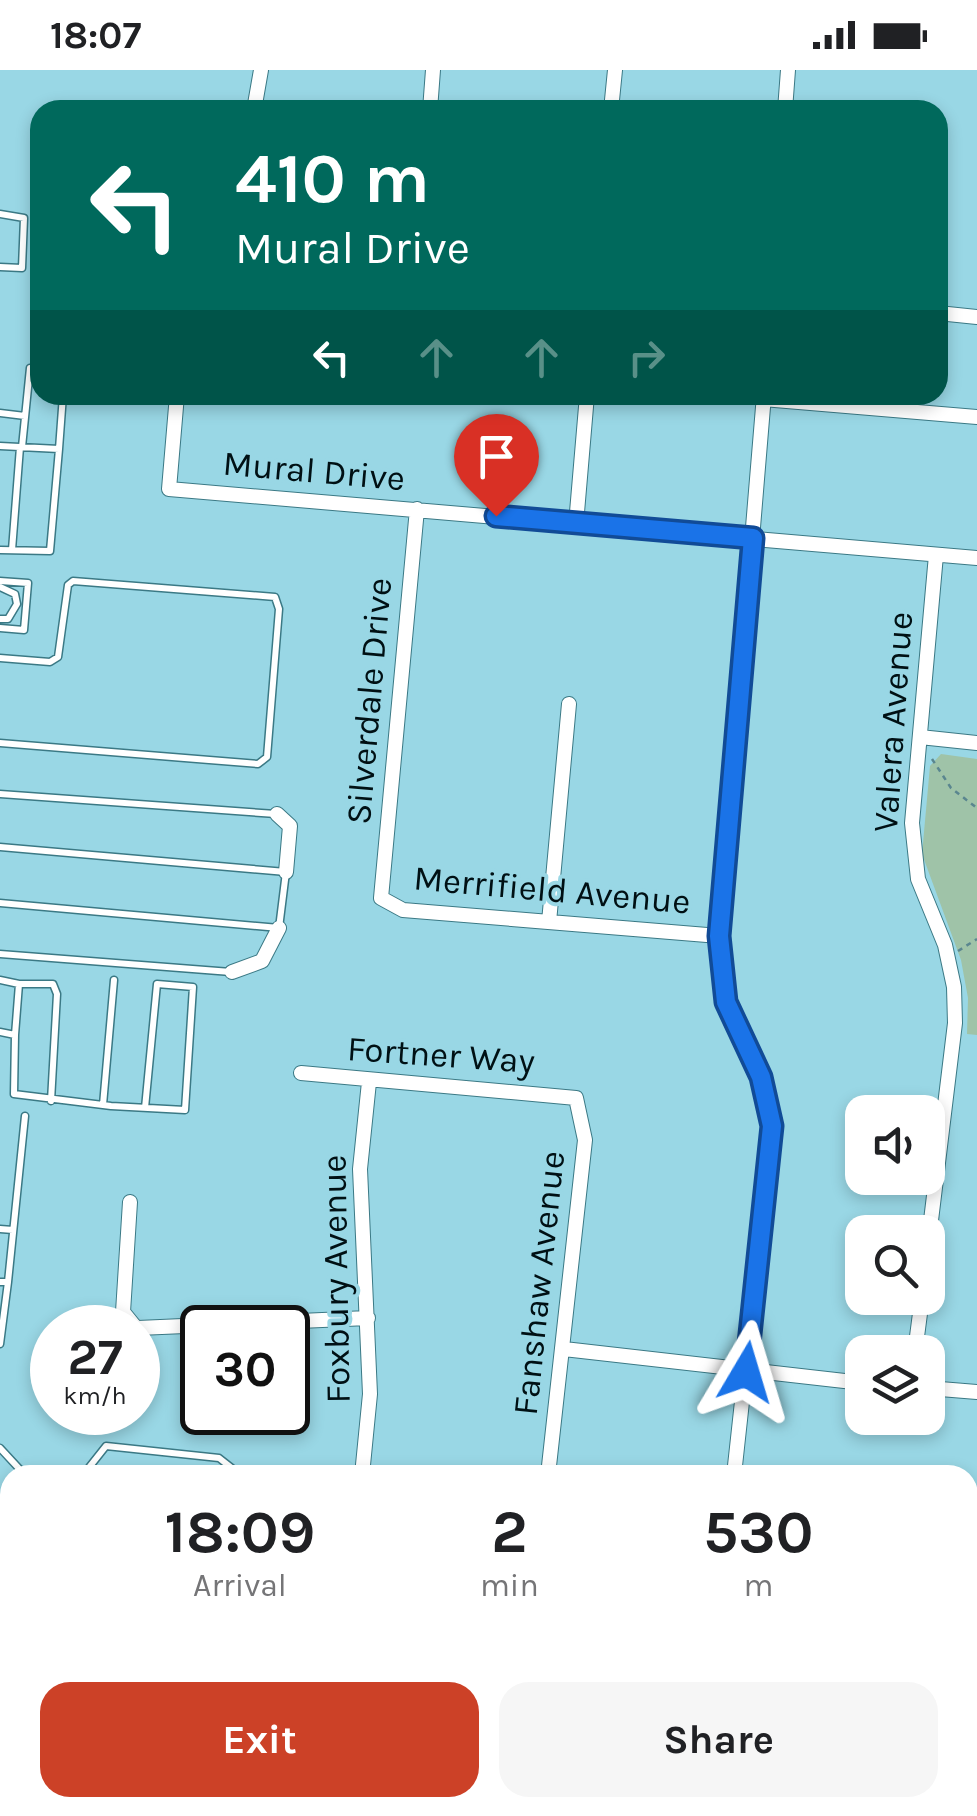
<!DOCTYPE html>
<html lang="en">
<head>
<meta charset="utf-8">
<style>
  :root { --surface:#fff; --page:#f6f6f6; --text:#202124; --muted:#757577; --accent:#cc4127 }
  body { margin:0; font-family:Karla,sans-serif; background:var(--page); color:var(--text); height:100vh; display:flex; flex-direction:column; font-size:38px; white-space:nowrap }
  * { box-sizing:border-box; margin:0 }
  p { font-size:32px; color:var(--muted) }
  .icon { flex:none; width:55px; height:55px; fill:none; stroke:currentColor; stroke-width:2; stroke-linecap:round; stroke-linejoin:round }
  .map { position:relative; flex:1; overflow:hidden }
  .sheet { position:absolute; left:0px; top:1395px; width:978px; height:352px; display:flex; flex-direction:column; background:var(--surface); border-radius:30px 30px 0 0; box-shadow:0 5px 15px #0003 }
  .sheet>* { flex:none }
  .guide { position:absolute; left:30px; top:30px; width:918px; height:305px; border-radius:30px; box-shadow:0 5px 15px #0003; background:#00695c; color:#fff; overflow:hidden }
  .fabs { position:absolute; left:845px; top:1025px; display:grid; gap:20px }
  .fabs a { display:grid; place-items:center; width:100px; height:100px; border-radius:20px; background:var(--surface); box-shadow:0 5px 15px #0003; font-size:50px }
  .speed { position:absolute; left:30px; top:1235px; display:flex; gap:20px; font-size:50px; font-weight:700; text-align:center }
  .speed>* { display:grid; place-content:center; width:130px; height:130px; border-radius:50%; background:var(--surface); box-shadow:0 5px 15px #0003; line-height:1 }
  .speed small { font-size:25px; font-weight:400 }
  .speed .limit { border:5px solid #111; border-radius:15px; background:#fff; color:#111 }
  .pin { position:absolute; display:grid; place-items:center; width:85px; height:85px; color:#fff; margin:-102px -42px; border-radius:50% 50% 50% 0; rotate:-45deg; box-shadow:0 0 10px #0007 }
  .pin .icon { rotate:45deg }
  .me { position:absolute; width:110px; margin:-55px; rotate:7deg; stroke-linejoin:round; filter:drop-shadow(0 0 8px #0008) }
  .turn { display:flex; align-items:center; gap:35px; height:210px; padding:0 40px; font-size:45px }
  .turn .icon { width:130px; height:130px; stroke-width:2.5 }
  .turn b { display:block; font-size:70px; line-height:85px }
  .lanes { display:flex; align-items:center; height:95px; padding:0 40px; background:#0003; justify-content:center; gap:50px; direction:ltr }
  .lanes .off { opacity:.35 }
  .eta { display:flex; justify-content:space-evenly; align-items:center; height:170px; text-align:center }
  .eta b { font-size:60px; font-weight:700; line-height:70px }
  .cta { display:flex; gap:20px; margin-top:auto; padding:20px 40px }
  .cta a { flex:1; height:115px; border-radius:30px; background:var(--accent); color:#fff; font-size:40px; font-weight:700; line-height:115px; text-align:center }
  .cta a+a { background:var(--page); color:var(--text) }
  .status { display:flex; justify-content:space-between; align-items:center; height:70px; padding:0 50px; background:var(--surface); direction:ltr }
  .status svg { height:28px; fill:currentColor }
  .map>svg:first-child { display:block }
  .green { fill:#9fc3a8 }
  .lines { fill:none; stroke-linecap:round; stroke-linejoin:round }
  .lane-casing { stroke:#3b7985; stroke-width:9 }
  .street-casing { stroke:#3b7985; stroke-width:16 }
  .path { stroke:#5a868f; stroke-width:2.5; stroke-dasharray:5 5; stroke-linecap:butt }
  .lane { stroke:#fff; stroke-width:6 }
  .street { stroke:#fff; stroke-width:14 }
  .route-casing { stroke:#114b97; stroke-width:25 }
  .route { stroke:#1a73e8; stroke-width:18 }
  .labels { text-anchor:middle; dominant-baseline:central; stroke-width:8; stroke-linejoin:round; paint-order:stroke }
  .street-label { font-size:35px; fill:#001014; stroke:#99d7e5 }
</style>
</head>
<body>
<div class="status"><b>18:07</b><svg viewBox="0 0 49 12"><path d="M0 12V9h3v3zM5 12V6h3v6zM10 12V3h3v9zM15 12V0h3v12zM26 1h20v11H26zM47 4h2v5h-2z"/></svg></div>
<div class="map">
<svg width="977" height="1746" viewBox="0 0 977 1746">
  <rect width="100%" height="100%" fill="#99d7e5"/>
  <path class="green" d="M941,684l36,5v276l-10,-1 1,-36 -7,-38 -39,-106 8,-88z"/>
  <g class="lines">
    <defs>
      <path id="lane" d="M0,144l24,4 -2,50 -22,-1
        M0,343l25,3
        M0,376l59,3 -9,102 -50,-1
        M22,377l8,-79 10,1
        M59,379l4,-54
        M12,480l8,-103
        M0,511l28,2 -4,47 -24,-2
        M0,517l15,7 2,10 -9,15h-8
        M0,588l50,4 8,-5 10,-72 5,-4 202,16 4,12 -12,148 -9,7 -258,-21
        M0,724l276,20
        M0,777l286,25 -7,56 -279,-25
        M0,884l231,18
        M0,910l19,4 -4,51 -15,-3
        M19,914h34l4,10 -6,107
        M15,965l-1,59 89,11 8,1 74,4 8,-123 -36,-3 -12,124
        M103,1035l11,-125
        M0,1159l13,1
        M0,1212h8l-8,62
        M8,1212l17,-166
        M0,1378l25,27
        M83,1405l23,-29 113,12 14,11 -1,6
        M0,1440h10
        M0,1501h9l-3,38h-6
        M0,1570l10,1
        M0,1676l10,1
        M12,1746v-8
        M207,1746l1,-8"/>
      <path id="street" d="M254,40l7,-40
        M430,40l3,-40
        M611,40l4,-40
        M785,40l3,-40
        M938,243l39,4
        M177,325l-8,94 808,69
        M763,329l214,18
        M417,439l-36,389 22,12 316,26
        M576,454l11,-129
        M920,667l57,6
        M277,744l13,12 -4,46
        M549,852l20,-218
        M232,902l30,-11 17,-33
        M301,1003l275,25 9,42 -37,335
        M130,1132l-7,110 13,16
        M928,1175l27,-222 -1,-36 -9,-42 -27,-66 -6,-56 24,-268
        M138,1258l230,-10
        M564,1279l298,34
        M915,1282l7,-54
        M928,1318l49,4
        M362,1405l8,-81 -10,-225 9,-87
        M734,1405l38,-349 -11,-49 -35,-75 -7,-66 45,-541
        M318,1746l1,-8
        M506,1746l1,-8
        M692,1746l1,-8
        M862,1746l1,-8"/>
    </defs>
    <use href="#lane" class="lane-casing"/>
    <use href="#street" class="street-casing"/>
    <path class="path" d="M932,689l19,29 26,20
      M958,881l19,-12"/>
    <use href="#lane" class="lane"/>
    <use href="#street" class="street"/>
  </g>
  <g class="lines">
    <defs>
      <path id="route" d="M496,446l257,22 -34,398 7,66 35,75 11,49 -26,246"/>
    </defs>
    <use href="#route" class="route-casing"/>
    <use href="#route" class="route"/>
  </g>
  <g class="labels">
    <g class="street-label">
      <text transform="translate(314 401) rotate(5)">Mural Drive</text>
      <text transform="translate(369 631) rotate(-85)">Silverdale Drive</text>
      <text transform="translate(893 652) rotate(-86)">Valera Avenue</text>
      <text transform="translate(552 820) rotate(5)">Merrifield Avenue</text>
      <text transform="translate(441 985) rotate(4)">Fortner Way</text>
      <text transform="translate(336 1209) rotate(-91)">Foxbury Avenue</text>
      <text transform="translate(539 1213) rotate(-84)">Fanshaw Avenue</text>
    </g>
  </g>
</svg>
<div class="fabs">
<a><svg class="icon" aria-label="sound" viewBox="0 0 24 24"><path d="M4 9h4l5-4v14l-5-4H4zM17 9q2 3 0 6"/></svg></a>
<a><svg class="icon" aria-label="search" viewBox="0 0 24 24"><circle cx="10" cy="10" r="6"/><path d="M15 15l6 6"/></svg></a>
<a><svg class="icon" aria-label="layers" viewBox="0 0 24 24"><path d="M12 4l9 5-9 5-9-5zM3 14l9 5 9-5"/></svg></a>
</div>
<div class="speed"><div>27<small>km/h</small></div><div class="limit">30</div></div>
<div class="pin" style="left:496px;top:446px;background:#d93025"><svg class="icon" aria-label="arrive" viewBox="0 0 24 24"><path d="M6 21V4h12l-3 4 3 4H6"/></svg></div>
<svg class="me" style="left:746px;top:1302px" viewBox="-20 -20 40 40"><path d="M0-17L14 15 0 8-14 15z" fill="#1a73e8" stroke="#fff" stroke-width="4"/></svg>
<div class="guide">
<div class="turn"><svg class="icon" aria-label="left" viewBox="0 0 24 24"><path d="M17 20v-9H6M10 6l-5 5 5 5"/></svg><div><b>410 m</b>Mural Drive</div></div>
<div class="lanes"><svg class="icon" aria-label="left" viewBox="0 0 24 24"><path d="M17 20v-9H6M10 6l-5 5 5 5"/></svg><svg class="icon off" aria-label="ahead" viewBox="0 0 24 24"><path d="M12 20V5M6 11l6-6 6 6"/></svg><svg class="icon off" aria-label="ahead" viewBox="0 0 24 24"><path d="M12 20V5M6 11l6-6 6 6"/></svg><svg class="icon off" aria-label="right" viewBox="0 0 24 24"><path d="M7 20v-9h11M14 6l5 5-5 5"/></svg></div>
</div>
<section class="sheet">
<div class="eta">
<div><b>18:09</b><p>Arrival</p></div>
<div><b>2</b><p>min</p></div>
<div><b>530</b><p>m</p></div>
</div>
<div class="cta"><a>Exit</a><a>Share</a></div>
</section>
</div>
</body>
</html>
